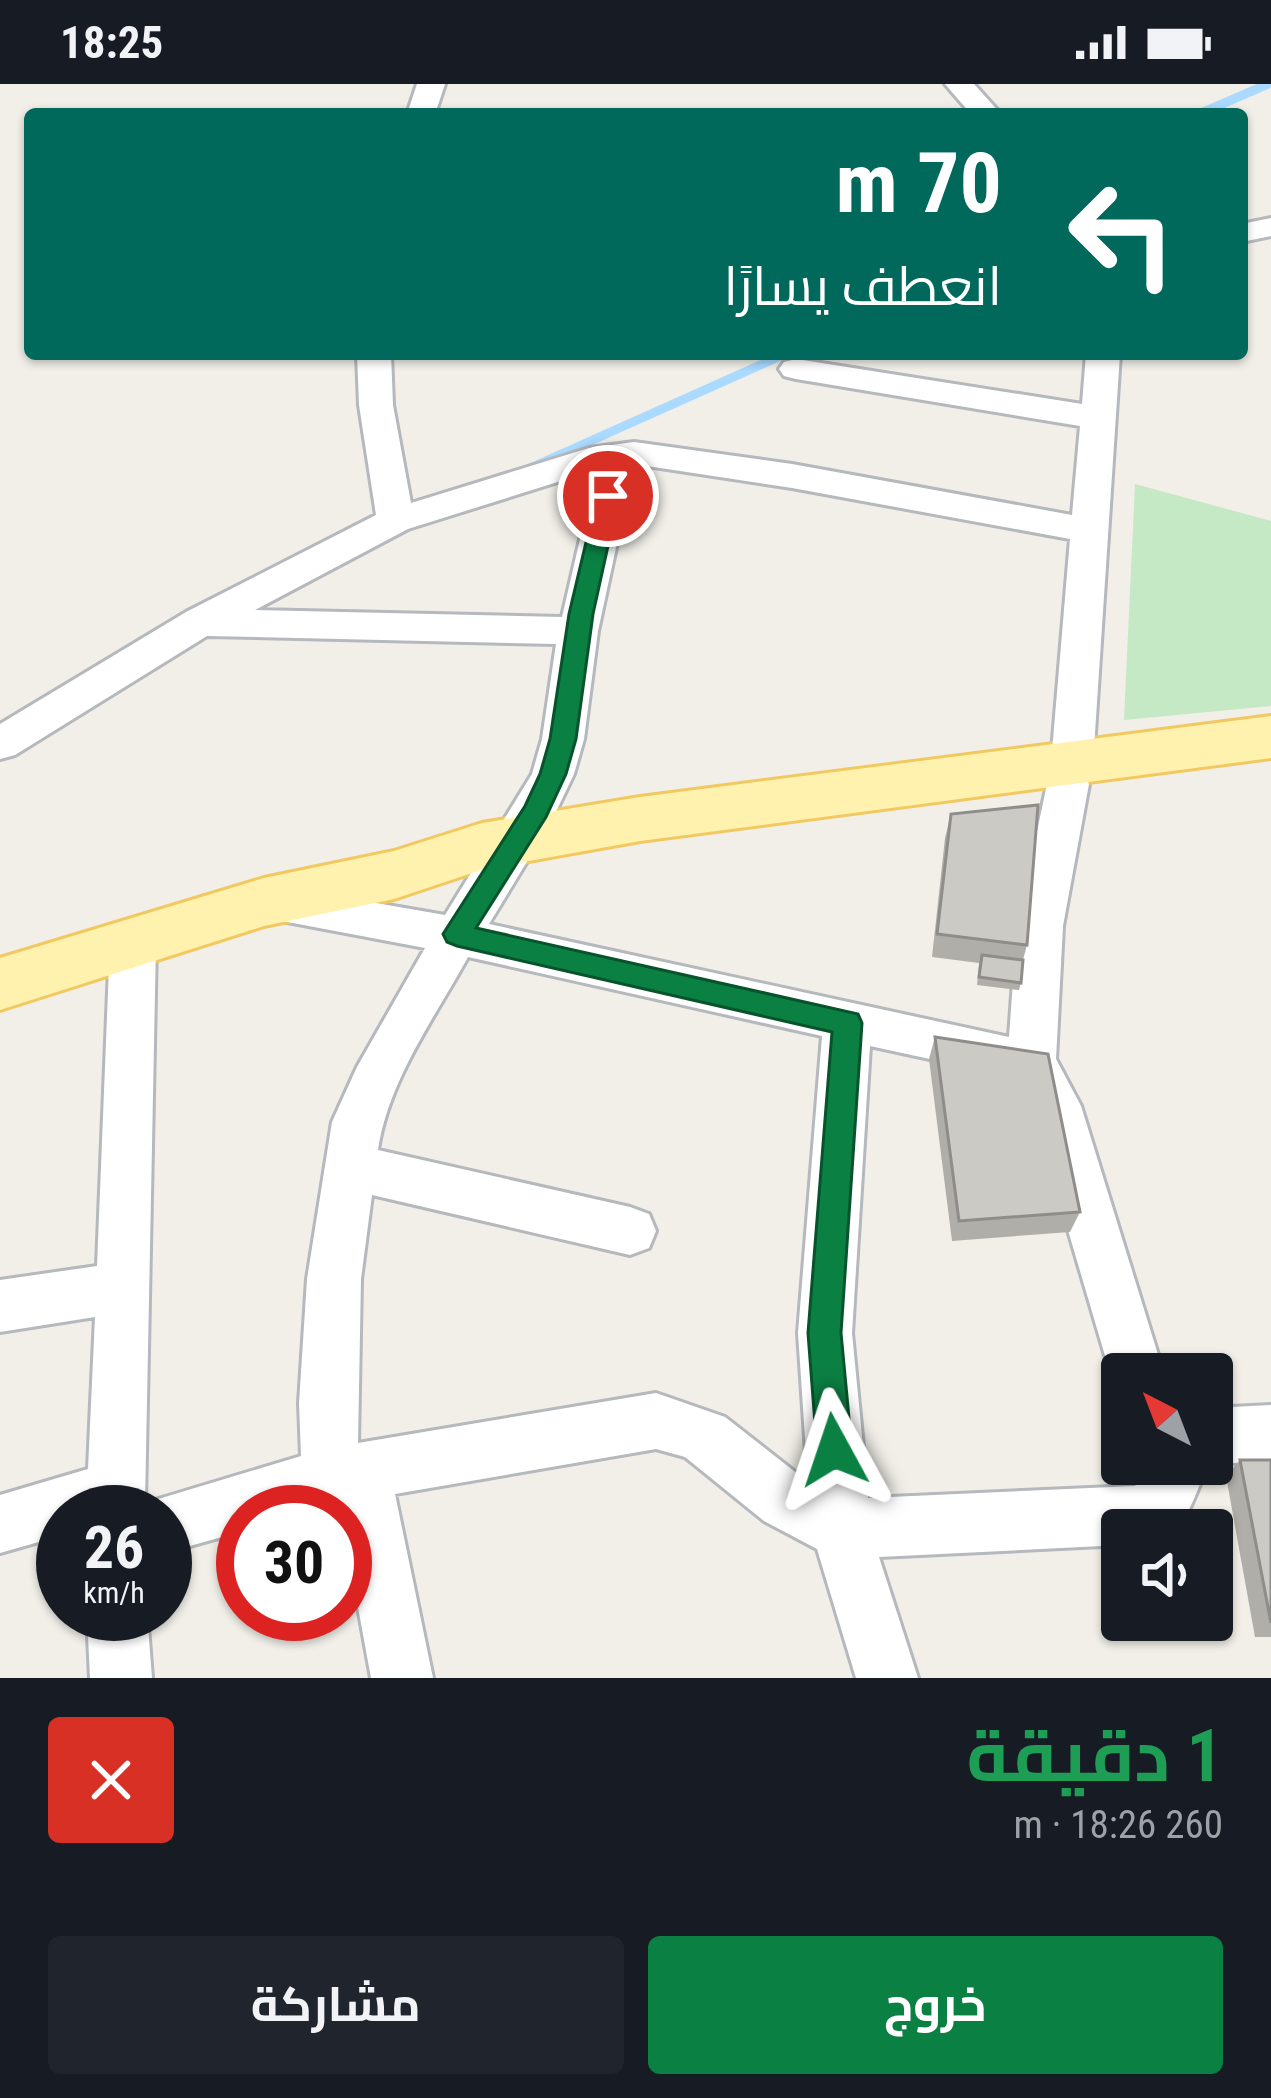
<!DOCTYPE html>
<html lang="ar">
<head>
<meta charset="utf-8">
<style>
  :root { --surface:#171b24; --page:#20242c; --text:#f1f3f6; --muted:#9ea1a6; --accent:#0b8043 }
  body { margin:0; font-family:"Roboto Condensed",Cairo,sans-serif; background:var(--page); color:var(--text); direction:rtl; height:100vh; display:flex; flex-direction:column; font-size:45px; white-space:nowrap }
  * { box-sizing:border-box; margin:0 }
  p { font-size:39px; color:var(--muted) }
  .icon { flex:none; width:66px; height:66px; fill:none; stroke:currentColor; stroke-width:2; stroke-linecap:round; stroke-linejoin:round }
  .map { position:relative; height:1594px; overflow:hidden; direction:ltr }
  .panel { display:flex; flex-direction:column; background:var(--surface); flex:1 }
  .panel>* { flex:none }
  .guide { position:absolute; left:24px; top:24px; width:1224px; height:252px; border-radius:12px; box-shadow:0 3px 9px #0004; direction:rtl; background:#00695c; color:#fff; overflow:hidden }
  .needle { width:78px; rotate:318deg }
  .controls { position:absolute; left:1101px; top:1269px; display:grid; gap:24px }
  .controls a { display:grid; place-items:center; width:132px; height:132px; border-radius:12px; background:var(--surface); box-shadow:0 3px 9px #0004; font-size:60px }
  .speed { position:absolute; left:36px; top:1401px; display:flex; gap:24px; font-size:60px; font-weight:700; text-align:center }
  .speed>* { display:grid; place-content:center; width:156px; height:156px; border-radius:50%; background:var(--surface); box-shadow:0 3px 9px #0004; line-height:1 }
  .speed small { font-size:30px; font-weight:400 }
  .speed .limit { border:18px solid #d22; background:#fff; color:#111 }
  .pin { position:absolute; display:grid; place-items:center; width:102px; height:102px; color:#fff; margin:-51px; border:6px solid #fff; border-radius:50%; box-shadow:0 3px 12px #0007 }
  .me { position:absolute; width:132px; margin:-66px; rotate:355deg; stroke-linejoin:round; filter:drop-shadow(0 0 9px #0008) }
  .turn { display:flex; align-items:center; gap:42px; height:252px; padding:0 48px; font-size:54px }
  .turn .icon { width:156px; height:156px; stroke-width:2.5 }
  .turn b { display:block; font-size:84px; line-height:102px }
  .round { display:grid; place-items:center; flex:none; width:126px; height:126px; border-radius:12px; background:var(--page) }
  .head { display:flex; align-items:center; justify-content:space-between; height:204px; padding:0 48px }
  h1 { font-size:72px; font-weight:700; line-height:90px; color:#1e9e55 }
  .cta { display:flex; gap:24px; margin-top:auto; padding:24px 48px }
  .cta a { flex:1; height:138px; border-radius:12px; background:var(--accent); color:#fff; font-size:48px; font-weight:700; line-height:138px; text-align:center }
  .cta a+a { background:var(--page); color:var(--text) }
  .status { display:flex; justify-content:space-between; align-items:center; height:84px; padding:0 60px; background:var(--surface); direction:ltr }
  .status svg { height:33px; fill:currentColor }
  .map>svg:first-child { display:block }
  .green { fill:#c5e8c5 }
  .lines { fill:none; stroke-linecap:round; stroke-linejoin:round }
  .stream { stroke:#aadaff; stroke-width:9 }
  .minor-casing { stroke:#b5b8bc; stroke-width:6 }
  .major-casing { stroke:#f2c960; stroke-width:6 }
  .minor { fill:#fff; fill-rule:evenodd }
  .major { fill:#fff2af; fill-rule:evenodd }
  .wall { fill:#afaea9 }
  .building { fill:#cccac5; stroke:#8f8d8a; stroke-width:3 }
  .route { fill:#0b8043; stroke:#07532c; stroke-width:3 }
</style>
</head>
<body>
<div class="status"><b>18:25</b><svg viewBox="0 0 49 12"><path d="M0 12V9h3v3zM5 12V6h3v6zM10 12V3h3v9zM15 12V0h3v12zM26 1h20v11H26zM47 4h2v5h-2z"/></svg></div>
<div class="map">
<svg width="1271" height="1594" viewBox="0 0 1271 1594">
  <rect width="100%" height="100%" fill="#f1efe8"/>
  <path class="green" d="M1135,400l136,37v185l-147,14z"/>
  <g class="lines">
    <path class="stream" d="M1199,30l69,-30
      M530,384l255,-114"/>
    <defs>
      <path id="minor" d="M417,0h28l-10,30h-28z
        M945,0h29l27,30h-30z
        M1271,134v18l-29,6v-18z
        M357,270h34l2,51 18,98 178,-55 45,-6 158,22 280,51 8,-89 -284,-47 -12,-3 -5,-7 5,-7 12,-3 286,45 4,-50h34l-27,409 -9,12 5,9 -26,142 -7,133 25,47 83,268h-42v21l-6,-2 -84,-285 -21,-41 -17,6 -124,-27 -18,287 16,165 267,-12 10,-10 -4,-12h58l4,13c-24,58 -19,53 -81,53v15l-243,12 39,121h-62l-39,-129 -53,-28 -79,-64 -29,-8 -261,45 38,184h-62l-26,-142v-24h-4l-2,-8 -32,8h-64v19l-78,22v-41h-102v23l-63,18v-58l88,-26 7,-152 -95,15v-52l97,-14 13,-324 7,-13 16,-6 16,6 7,13 -11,561 156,-47 -2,-53 8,-124 25,-157 25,-55 68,-119 -169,-32 -7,-13 7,-13 16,-5 173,30 87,-141 10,-35 14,-95 -349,-8 -192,119 -15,4v-35l186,-112 190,-97 -17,-110zM634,380l158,24 278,51 -19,224 5,9 -9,12 -30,142 -8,111 -520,-113 62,-102 23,-48 10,-35 14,-108zM596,386l-34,147 -307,-7 153,-81zM468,873l354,79 -24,297 10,149 -83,-65 -69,-24 -298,50 3,-164 11,-84 258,60 19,-7 7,-17 -7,-17 -19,-7 -252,-57c10,-69 57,-133 90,-193z
        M1271,1321v56l-59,3h-1l1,-56z
        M87,1530h60l5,64h-62z"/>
      <path id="major" d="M1271,632v42l-631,83 -156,28 -90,30 -130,27 -264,84v-52l264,-80 130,-27 88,-28 158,-26z"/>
    </defs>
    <use href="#minor" class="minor-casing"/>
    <use href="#major" class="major-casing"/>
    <use href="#minor" class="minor"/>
    <use href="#major" class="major"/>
  </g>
  <path class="wall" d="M951,730l76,131 -4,15 -2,23 -2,7 -42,-5 2,-22 -47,-6 13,-119z
    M935,953l145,175 -10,20 -118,9 -23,-182z
    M1240,1376h31v177h-16l-29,-161z"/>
  <path class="building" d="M1038,721l-11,140 -90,-11 14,-120z
    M982,871l41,5 -2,23 -42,-6z
    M935,953l113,17 32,158 -121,9z
    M1240,1376h31v163z"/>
  <path class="route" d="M608,405l11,7 -26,118 -17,125 -10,35 -20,43 -70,111 382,86 4,9 -21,310 11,117 -5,13 -13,5 -12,-5 -5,-13 -9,-117 24,-301 -375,-86 -10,-4 -4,-8 82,-128 15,-32 10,-35 19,-125 28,-118z"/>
</svg>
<div class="controls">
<a><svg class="needle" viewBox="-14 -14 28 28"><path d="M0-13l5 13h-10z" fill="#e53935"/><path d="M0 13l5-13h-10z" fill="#9ea1a6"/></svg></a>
<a><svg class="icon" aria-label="sound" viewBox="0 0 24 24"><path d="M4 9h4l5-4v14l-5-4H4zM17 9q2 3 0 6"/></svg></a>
</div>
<div class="speed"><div>26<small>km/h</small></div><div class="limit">30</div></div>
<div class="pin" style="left:608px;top:412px;background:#d93025"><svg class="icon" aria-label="arrive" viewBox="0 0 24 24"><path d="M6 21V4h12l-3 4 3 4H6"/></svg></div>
<svg class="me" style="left:834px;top:1366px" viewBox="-20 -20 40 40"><path d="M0-17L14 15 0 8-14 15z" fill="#0b8043" stroke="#fff" stroke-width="4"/></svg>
<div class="guide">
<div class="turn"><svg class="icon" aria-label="left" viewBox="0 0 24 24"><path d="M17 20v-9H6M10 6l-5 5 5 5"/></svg><div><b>70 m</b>انعطف يسارًا</div></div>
</div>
</div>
<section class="panel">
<div class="head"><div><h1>1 دقيقة</h1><p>260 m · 18:26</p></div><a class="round" style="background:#d93025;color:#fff"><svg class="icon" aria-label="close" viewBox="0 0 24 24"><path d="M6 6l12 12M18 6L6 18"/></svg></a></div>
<div class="cta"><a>خروج</a><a>مشاركة</a></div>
</section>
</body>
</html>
